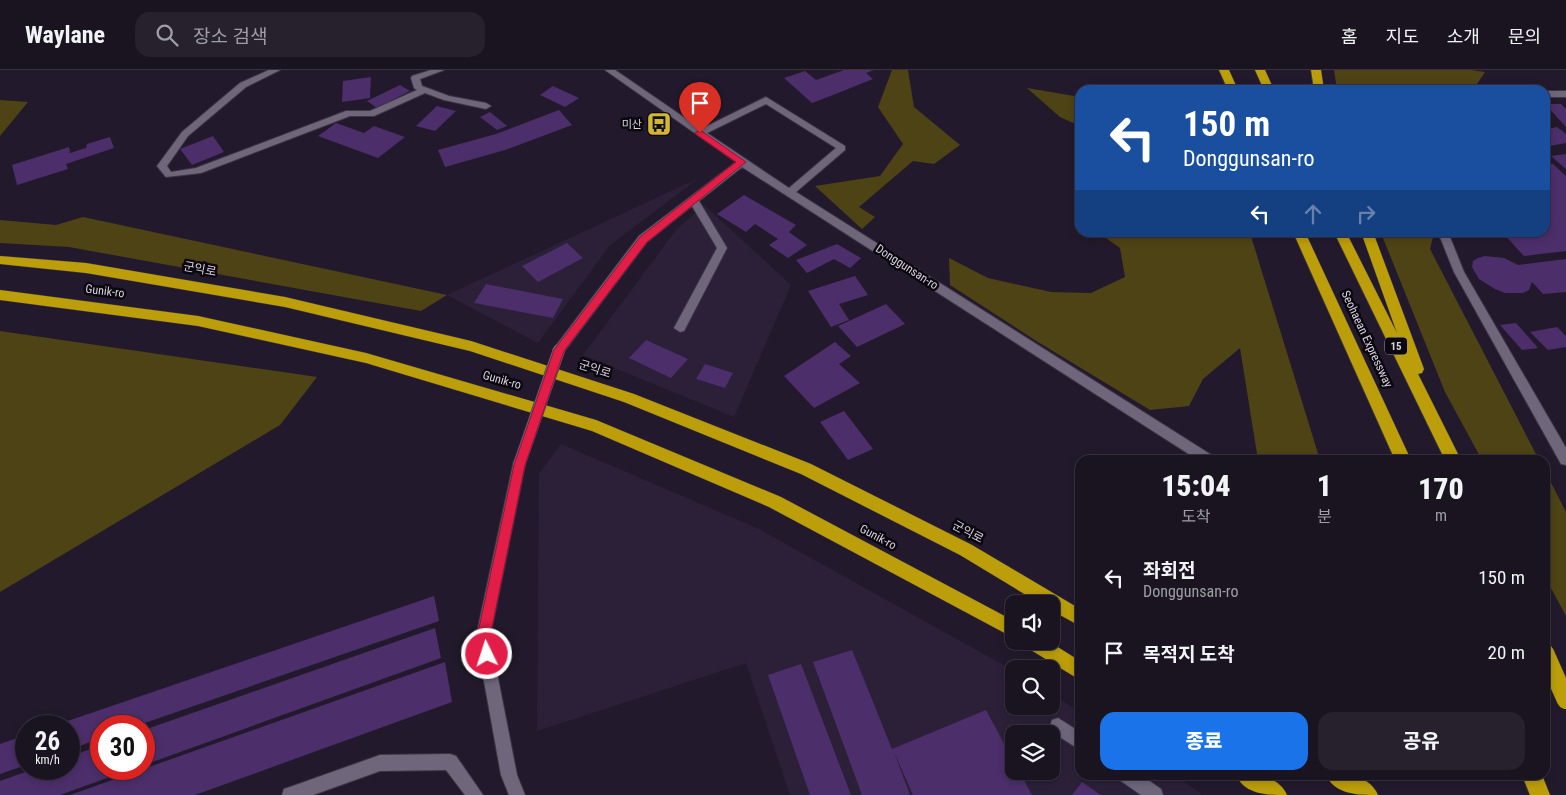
<!DOCTYPE html>
<html lang="ko">
<head>
<meta charset="utf-8">
<style>
  :root { --surface:#1a1421; --page:#27212e; --text:#f1f3f6; --muted:#9f9ea5; --line:#38333f; --accent:#1a73e8 }
  body { margin:0; font-family:"Roboto Condensed","Noto Sans KR",sans-serif; background:var(--page); color:var(--text); height:100vh; display:flex; flex-direction:column; font-size:19px; white-space:nowrap }
  * { box-sizing:border-box; margin:0 }
  p { font-size:16px; color:var(--muted) }
  .icon { flex:none; width:28px; height:28px; fill:none; stroke:currentColor; stroke-width:2; stroke-linecap:round; stroke-linejoin:round }
  .map { position:relative; flex:1; overflow:hidden }
  .drawer { position:absolute; left:1075px; top:385px; width:475px; height:325px; display:flex; flex-direction:column; background:var(--surface); border-radius:15px; box-shadow:0 2px 8px #0003,0 0 0 1px var(--line) }
  .drawer>* { flex:none }
  .hud { position:absolute; left:1075px; top:15px; width:475px; height:152px; border-radius:15px; box-shadow:0 2px 8px #0003,0 0 0 1px var(--line); background:#1a4fa0; color:#fff; overflow:hidden }
  .buttons { position:absolute; left:1005px; top:525px; display:grid; gap:10px }
  .buttons a { display:grid; place-items:center; width:55px; height:55px; border-radius:10px; background:var(--surface); box-shadow:0 2px 8px #0003,0 0 0 1px var(--line); font-size:25px }
  .speed { position:absolute; left:15px; top:645px; display:flex; gap:10px; font-size:25px; font-weight:700; text-align:center }
  .speed>* { display:grid; place-content:center; width:65px; height:65px; border-radius:50%; background:var(--surface); box-shadow:0 2px 8px #0003,0 0 0 1px var(--line); line-height:1 }
  .speed small { font-size:12px; font-weight:400 }
  .speed .limit { border:8px solid #d22; background:#fff; color:#111 }
  .pin { position:absolute; display:grid; place-items:center; width:42px; height:42px; color:#fff; margin:-51px -21px; border-radius:50% 50% 50% 0; rotate:-45deg; box-shadow:0 0 5px #0007 }
  .pin .icon { rotate:45deg }
  .me { position:absolute; width:55px; margin:-28px; rotate:356deg; stroke-linejoin:round; filter:drop-shadow(0 0 4px #0008) }
  .turn { display:flex; align-items:center; gap:18px; height:105px; padding:0 25px; font-size:22px }
  .turn .icon { width:65px; height:65px; stroke-width:2.5 }
  .turn b { display:block; font-size:35px; line-height:42px }
  .lanes { display:flex; align-items:center; height:48px; padding:0 25px; background:#0003; justify-content:center; gap:25px; direction:ltr }
  .lanes .off { opacity:.35 }
  .eta { display:flex; justify-content:space-evenly; align-items:center; height:85px; text-align:center }
  .eta b { font-size:30px; font-weight:800; line-height:35px }
  .cta { display:flex; gap:10px; margin-top:auto; padding:10px 25px }
  .cta a { flex:1; height:58px; border-radius:15px; background:var(--accent); color:#fff; font-size:20px; font-weight:800; line-height:58px; text-align:center }
  .cta a+a { background:var(--page); color:var(--text) }
  ul { padding:0; list-style:none }
  li { display:flex; align-items:center; gap:15px; height:75px; padding:0 25px }
  li div { flex:1 }
  li b { display:block; font-size:19px }
  li em { font-style:normal }
  header { display:flex; align-items:center; gap:30px; box-sizing:border-box; height:70px; padding:0 25px; background:var(--surface); border-bottom:1px solid var(--line) }
  header strong { font-size:24px }
  nav { display:flex; gap:28px; margin-inline-start:auto; font-size:18px }
  .search { width:350px; height:45px; background:var(--page); display:flex; align-items:center; gap:12px; box-sizing:border-box; padding:0 18px; border-radius:15px; color:var(--muted); font-size:19px }
  .map>svg:first-child { display:block }
  .built { fill:#2b2038; fill-rule:evenodd }
  .green { fill:#4e4315 }
  .building { fill:#4c2e6b }
  .lines { fill:none; stroke-linecap:round; stroke-linejoin:round }
  .minor-casing { stroke:#3d3645; stroke-width:2 }
  .highway-casing { stroke:#3d3645; stroke-width:1 }
  .minor { fill:#6f667c; fill-rule:evenodd }
  .highway { fill:#bb9e0a; fill-rule:evenodd }
  .minor-bridge-casing { stroke:#3d3645; stroke-width:13; stroke-linecap:butt }
  .highway-bridge-casing { stroke:#3d3645; stroke-width:19; stroke-linecap:butt }
  .minor-bridge { stroke:#6f667c; stroke-width:12 }
  .highway-bridge { stroke:#bb9e0a; stroke-width:18 }
  .route { fill:#e11d48; stroke:#92132f }
  .labels { text-anchor:middle; dominant-baseline:central; stroke-width:5; stroke-linejoin:round; paint-order:stroke }
  .far-poi-label { font-size:11px; fill:#d9d3e0; stroke:#0a070e; text-anchor:end }
  .shield { fill:#0a070e; stroke:#9b96a1; stroke-width:1 }
  .shield-label { font-size:11px; font-weight:bold; fill:#d9d3e0 }
  .street-label { font-size:12px; fill:#d9d3e0; stroke:#0a070e }
</style>
</head>
<body>
<header>
<strong>Waylane</strong>
<div class="search"><svg class="icon" aria-label="search" viewBox="0 0 24 24"><circle cx="10" cy="10" r="6"/><path d="M15 15l6 6"/></svg>장소 검색</div>
<nav><a>홈</a><a>지도</a><a>소개</a><a>문의</a></nav>
</header>
<div class="map">
<svg width="1566" height="725" viewBox="0 0 1566 725">
  <rect width="100%" height="100%" fill="#221a2c"/>
  <path class="built" d="M699,108l-89,67 -72,98 -91,-48z
    M704,135l87,80 -57,132 -151,-62 93,-125z
    M561,374l198,85 255,142v35h37v-13l29,19v63h94l29,20h-413l-44,-132 -209,68 2,-257zM1014,664h37v37h-37z"/>
  <path class="green" d="M892,0h16l6,37 46,38 -26,19 -21,-3 -54,46 16,10 -13,12 -47,-43 65,-10 23,-32 -25,-37z
    M1334,0h137l14,2 -12,18h-136z
    M1027,18l53,9v29l-20,-9z
    M0,30l28,2 -28,34z
    M83,147l364,78 -26,16 -352,-64 -69,-4v-23l56,5z
    M1099,163h151l70,227h-62l-18,-112 -37,31 -14,27 -39,4 -112,-68 -88,-57 -1,-27 39,20 63,14 40,1 34,-16 -5,-29z
    M1381,163h53l-4,16 109,211h-57l-37,-68z
    M0,261l317,46 -37,48 -280,167z
    M1545,401l21,41v104l-21,-39z"/>
  <path class="building" d="M844,0h30l-8,3 7,6 -40,16 -8,-7 8,7 -21,8 -28,-25 21,-7 11,9z
    M371,7l-1,21 -28,4 1,-21z
    M400,15l10,6 -33,17 -10,-7z
    M553,16l26,12 -14,9 -25,-12z
    M1545,34h16l5,5v18z
    M437,36l19,5 -21,20 -19,-5z
    M559,40l13,15 -67,25 -60,17 -7,-17 58,-16z
    M490,42l17,14 -10,4 -17,-13z
    M336,53l28,10 10,-7 31,11 -27,21 -60,-22z
    M1557,57l9,7v9l-17,3 -4,-3v-13z
    M213,66l11,16 -32,13 -12,-16z
    M110,67l4,11 -48,16 2,5 -51,16 -5,-20 57,-18 1,6 16,-5 1,-4z
    M1566,84v15l-15,-13z
    M1553,94l13,12v75l-42,5 -22,-24h43v-67z
    M744,125l52,30 -7,7 18,13 -19,13 -19,-13 9,-6 -23,-15 -9,8 -29,-18z
    M567,173l16,15 -45,24 -16,-16z
    M837,174l24,14 -11,10 -16,-9 -27,14 -11,-13z
    M1485,186l19,2 14,7 48,-6v33l-23,2 -11,-12 -3,8 -6,3h-18l-10,-4 -16,-10 -7,-12 1,-6 5,-3z
    M855,206l13,19 -29,9 10,16 -18,7 -23,-36z
    M486,214l77,15 -10,19 -79,-15z
    M886,234l19,20 -48,23 -19,-21z
    M1516,253l22,25 -16,2 -22,-25z
    M1557,257l9,9v11l-18,3 -18,-18z
    M646,270l42,19 -17,19 -42,-20z
    M835,272l16,14 -12,8 21,19 -46,25 -30,-32z
    M705,294l28,9 -8,15 -29,-9z
    M844,341l29,38 -25,11 -28,-38z
    M434,526l5,25 -303,105h-35v12l-32,12v-24h-16z
    M435,558l6,30 -297,107v-35z
    M852,580l40,99 94,-39 28,52v9h5l13,24h-119l-19,-43 16,43h-48l-49,-133z
    M445,592l7,40 -257,93h-125z
    M801,594l50,131h-41l-42,-120z
    M26,665v30l-26,9v-30z
    M101,675v24h31l-72,26h-60v-14l34,-12h35v-12z
    M1082,712l19,13h-29z"/>
  <g class="lines">
    <defs>
      <path id="minor" d="M269,0h11l-34,17 -58,49 -21,30 4,6 25,-4 150,-57h24l47,-21 -3,-2 -3,-10 1,-2 19,-6h13l-24,9 2,7 27,10 37,7 5,3 -5,3 -42,-9 -19,-7 -51,23h-24l-149,57 -35,4 -9,-11 25,-34 58,-49z
        M605,0h10l86,59 65,-32 79,49v4l-49,42 417,264 1,4h-16l-456,-293 -43,34 28,47 -43,83 -4,1 -6,-4 43,-80 -25,-42 -45,36 -84,111h-8l-2,-3 2,-3 84,-111 97,-74zM766,34l70,44 -47,40 -82,-55z
        M1545,21h21v6h-21z
        M1441,162h10l-1,5 14,35 102,176v17l-5,-1 -107,-192 -14,-35z
        M519,390l5,1 1,4 -35,172 27,138 8,20h-16l-8,-20 -25,-138 37,-172 1,-4z
        M1058,648l22,14v18l-28,-18 -2,-6 2,-6z
        M450,684l6,2 27,39h-18l-19,-25 -66,1 -67,24h-31l2,-6 6,-2 90,-32z
        M1119,705h22l20,14 2,6h-22l-20,-14z"/>
      <path id="highway" d="M1219,0h10l9,20h-10z
        M1255,0h10l9,20h-10z
        M1311,0h10l3,20h-10z
        M1293,162h12l106,228h-16z
        M1334,162h12l51,101 -36,-101h12l51,137 -2,4 -4,1 43,86h-16z
        M0,186l86,7 199,34 186,44 163,53 177,70 161,81 108,64v17l-29,-16v-6h-10l-81,-49 -159,-81 -177,-72 -154,-51 -185,-44 -199,-34 -86,-9z
        M0,220l198,26 168,37 230,67 185,77 233,124v17l-245,-131 -177,-76 -226,-68 -168,-37 -198,-26z
        M1023,571h25l32,20v19l-54,-33z
        M1236,705c19,0 42,0 51,20 -19,0 -42,0 -51,-20z
        M1326,705c19,0 43,-1 52,20 -19,0 -43,0 -52,-20z
        M1522,705h20l8,20h-20z"/>
    </defs>
    <use href="#minor" class="minor-casing"/>
    <use href="#highway" class="highway-casing"/>
    <use href="#minor" class="minor"/>
    <use href="#highway" class="highway"/>
    <defs>
      <path id="minor-bridge" d="M519,395l40,-115"/>
      <path id="highway-bridge" d="M1545,583l21,47"/>
    </defs>
    <use href="#minor-bridge" class="minor-bridge-casing"/>
    <use href="#highway-bridge" class="highway-bridge-casing"/>
    <use href="#minor-bridge" class="minor-bridge"/>
    <use href="#highway-bridge" class="highway-bridge"/>
  </g>
  <path class="route" d="M700,60l46,32 -99,80 -83,109 -39,114 -35,172 3,17 -2,4 -4,2 -5,-2 -5,-21 37,-172 40,-115 86,-113 96,-75 -39,-27 -2,-2z"/>
  <defs>
    <symbol id="bus-square" viewBox="-11 -11 22 22"><rect x="-9" y="-9" width="18" height="18" rx="4" fill="#d4b635" stroke="#0a070e"/><path d="M-5-6H5V4H4V6H2V4H-2V6H-4V4H-5ZM-3.5-4V0h7V-4ZM-3.5 1.2v1.5H-2V1.2ZM2 1.2v1.5H3.5V1.2Z" fill="#111"/></symbol>
  </defs>
  <g fill-rule="evenodd">
    <use href="#bus-square" x="645" y="40" width="28" height="28"/>
  </g>
  <g class="labels">
    <g class="far-poi-label">
      <text x="642" y="54">미산</text>
    </g>
    <rect class="shield" x="1385" y="267.5" width="22" height="17" rx="4"/>
    <g class="shield-label">
      <text x="1396" y="276">15</text>
    </g>
    <g class="street-label">
      <text transform="translate(907 197) rotate(33)">Donggunsan-ro</text>
      <text transform="translate(200 199) rotate(10)">군익로</text>
      <text transform="translate(105 221) rotate(7)">Gunik-ro</text>
      <text transform="translate(1367 269) rotate(65)">Seohaean Expressway</text>
      <text transform="translate(595 299) rotate(18)">군익로</text>
      <text transform="translate(502 310) rotate(16)">Gunik-ro</text>
      <text transform="translate(968 462) rotate(28)">군익로</text>
      <text transform="translate(878 467) rotate(28)">Gunik-ro</text>
    </g>
  </g>
</svg>
<div class="buttons">
<a><svg class="icon" aria-label="sound" viewBox="0 0 24 24"><path d="M4 9h4l5-4v14l-5-4H4zM17 9q2 3 0 6"/></svg></a>
<a><svg class="icon" aria-label="search" viewBox="0 0 24 24"><circle cx="10" cy="10" r="6"/><path d="M15 15l6 6"/></svg></a>
<a><svg class="icon" aria-label="layers" viewBox="0 0 24 24"><path d="M12 4l9 5-9 5-9-5zM3 14l9 5 9-5"/></svg></a>
</div>
<div class="speed"><div>26<small>km/h</small></div><div class="limit">30</div></div>
<div class="pin" style="left:700px;top:63px;background:#d93025"><svg class="icon" aria-label="arrive" viewBox="0 0 24 24"><path d="M6 21V4h12l-3 4 3 4H6"/></svg></div>
<svg class="me" style="left:487px;top:584px" viewBox="-20 -20 40 40"><circle r="17" fill="#e11d48" stroke="#fff" stroke-width="3"/><path d="M0-11L8 9 0 5-8 9z" fill="#fff"/></svg>
<div class="hud">
<div class="turn"><svg class="icon" aria-label="left" viewBox="0 0 24 24"><path d="M17 20v-9H6M10 6l-5 5 5 5"/></svg><div><b>150 m</b>Donggunsan-ro</div></div>
<div class="lanes"><svg class="icon" aria-label="left" viewBox="0 0 24 24"><path d="M17 20v-9H6M10 6l-5 5 5 5"/></svg><svg class="icon off" aria-label="ahead" viewBox="0 0 24 24"><path d="M12 20V5M6 11l6-6 6 6"/></svg><svg class="icon off" aria-label="right" viewBox="0 0 24 24"><path d="M7 20v-9h11M14 6l5 5-5 5"/></svg></div>
</div>
<section class="drawer">
<div class="eta">
<div><b>15:04</b><p>도착</p></div>
<div><b>1</b><p>분</p></div>
<div><b>170</b><p>m</p></div>
</div>
<ul>
<li><svg class="icon" aria-label="left" viewBox="0 0 24 24"><path d="M17 20v-9H6M10 6l-5 5 5 5"/></svg><div><b>좌회전</b><p>Donggunsan-ro</p></div><em>150 m</em></li>
<li><svg class="icon" aria-label="arrive" viewBox="0 0 24 24"><path d="M6 21V4h12l-3 4 3 4H6"/></svg><div><b>목적지 도착</b></div><em>20 m</em></li>
</ul>
<div class="cta"><a>종료</a><a>공유</a></div>
</section>
</div>
</body>
</html>
